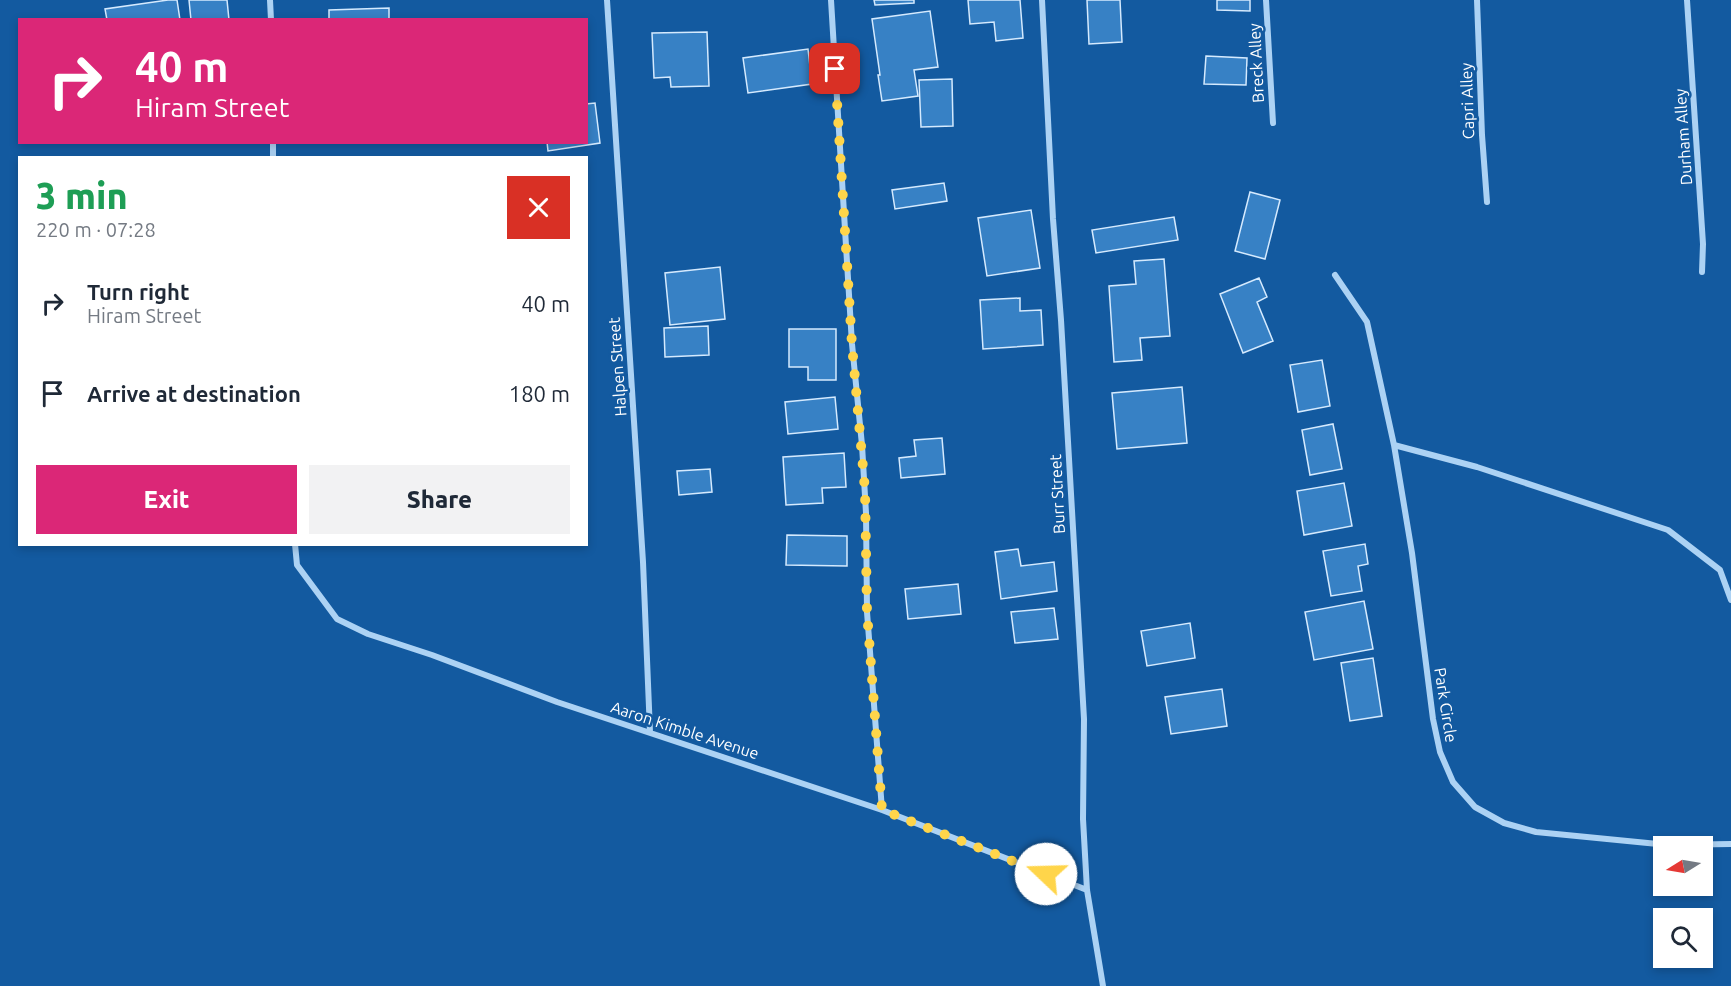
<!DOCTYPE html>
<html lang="en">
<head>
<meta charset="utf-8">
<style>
  :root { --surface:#fff; --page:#f2f2f3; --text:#1f2937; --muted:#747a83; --accent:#db2777 }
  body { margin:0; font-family:Ubuntu,sans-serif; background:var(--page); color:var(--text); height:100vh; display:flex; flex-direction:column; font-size:22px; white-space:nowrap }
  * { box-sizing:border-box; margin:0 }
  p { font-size:20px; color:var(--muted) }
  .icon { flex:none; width:33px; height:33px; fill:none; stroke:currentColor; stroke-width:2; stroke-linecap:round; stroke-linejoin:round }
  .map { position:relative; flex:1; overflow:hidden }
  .drawer { position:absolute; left:18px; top:156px; width:570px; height:390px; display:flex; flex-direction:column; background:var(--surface); border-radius:0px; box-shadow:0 3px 9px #0003 }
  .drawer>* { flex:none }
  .banner { position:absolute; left:18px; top:18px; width:570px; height:126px; border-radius:0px; box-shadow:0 3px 9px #0003; background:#db2777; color:#fff; overflow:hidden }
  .needle { width:39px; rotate:259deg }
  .fabs { position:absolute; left:1653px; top:836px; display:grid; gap:12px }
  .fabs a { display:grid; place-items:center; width:60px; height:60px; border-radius:0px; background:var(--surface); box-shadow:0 3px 9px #0003; font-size:30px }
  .pin { position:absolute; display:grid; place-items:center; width:51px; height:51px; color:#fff; margin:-26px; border-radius:12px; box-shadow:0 3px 9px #0006 }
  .me { position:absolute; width:66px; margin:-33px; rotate:291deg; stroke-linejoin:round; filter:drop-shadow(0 0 4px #0008) }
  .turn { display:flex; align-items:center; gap:21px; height:126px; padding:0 18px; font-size:27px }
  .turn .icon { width:78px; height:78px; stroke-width:2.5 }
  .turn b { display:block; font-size:42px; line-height:51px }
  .round { display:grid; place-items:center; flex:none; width:63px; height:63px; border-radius:0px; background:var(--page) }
  .overview { display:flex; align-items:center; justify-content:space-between; height:102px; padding:0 18px }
  h1 { font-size:36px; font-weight:800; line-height:45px; color:#1e9e55 }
  .action { display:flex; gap:12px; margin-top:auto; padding:12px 18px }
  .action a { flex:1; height:69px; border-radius:0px; background:var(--accent); color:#fff; font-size:24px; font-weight:800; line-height:69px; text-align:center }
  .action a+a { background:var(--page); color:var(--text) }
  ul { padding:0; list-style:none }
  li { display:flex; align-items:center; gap:18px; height:90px; padding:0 18px }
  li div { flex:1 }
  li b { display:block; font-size:22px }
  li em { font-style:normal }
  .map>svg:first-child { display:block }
  .building { fill:#3781c5; stroke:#d5eafe; stroke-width:1.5 }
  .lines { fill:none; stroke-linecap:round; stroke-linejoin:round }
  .street { stroke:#acd2f4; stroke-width:6 }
  .route { stroke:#ffd54a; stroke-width:10; stroke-dasharray:0 18 }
  .labels { text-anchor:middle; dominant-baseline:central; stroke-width:5; stroke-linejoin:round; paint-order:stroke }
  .street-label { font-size:16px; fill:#fff; stroke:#135aa0 }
</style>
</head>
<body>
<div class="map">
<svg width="1731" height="986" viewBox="0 0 1731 986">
  <rect width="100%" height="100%" fill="#135aa0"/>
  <path class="building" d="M168,0h9l3,20h-73l-2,-11z
    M189,0h38l2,20h-38z
    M874,0h40v3l-39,2z
    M968,0h52l3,38 -27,3 -2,-19 -24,2z
    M1087,0h33l2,42 -33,2z
    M1217,0h33v11l-33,-1z
    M389,8v12h-60v-10z
    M930,11l8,56 -24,3 4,26 -36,5 -4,-26h2l-8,-56z
    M707,32l2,54 -38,1 -1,-10 -16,1 -2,-45z
    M808,49l4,35 -64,9 -5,-35z
    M1206,56l41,2 -1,27 -42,-1z
    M952,79l1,47 -32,1 -2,-47z
    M595,103l5,40 -52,8 -1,-9h39v-38z
    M944,183l3,18 -52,8 -3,-19z
    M1250,192l30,8 -15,59 -30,-8z
    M1031,210l9,58 -53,8 -9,-58z
    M1174,217l4,23 -82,13 -4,-23z
    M1164,259l6,77 -30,2 2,22 -28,2 -5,-76 27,-2 -2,-23z
    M720,267l5,52 -55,6 -5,-52z
    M1259,278l8,19 -10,5 16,39 -30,12 -23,-59z
    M1020,298v13l21,-1 2,35 -60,4 -3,-49z
    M708,326l1,29 -44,2 -1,-29z
    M789,329h47v51h-28v-13h-19z
    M1322,360l8,46 -32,6 -8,-47z
    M1182,387l5,56 -70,6 -5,-56z
    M835,397l3,32 -50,5 -3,-32z
    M1333,424l9,45 -32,6 -8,-45z
    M942,438l3,36 -44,4 -2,-20 17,-2 -2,-16z
    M844,453l2,34 -24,1 1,15 -37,2 -3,-48z
    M710,469l2,23 -33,3 -2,-24z
    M1344,483l8,43 -48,9 -7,-44z
    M787,535l60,1v30l-61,-1z
    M1365,544l3,20 -10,2 4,25 -31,5 -8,-45z
    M1018,549l3,17 33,-4 3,29 -56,8 -6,-47z
    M958,584l3,30 -53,5 -3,-30z
    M1364,601l9,48 -59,11 -9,-48z
    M1054,608l4,31 -43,4 -4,-31z
    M1190,623l5,35 -48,8 -6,-35z
    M1373,658l9,58 -32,5 -9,-58z
    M1222,689l5,37 -56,8 -6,-37z"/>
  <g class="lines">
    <path class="street" d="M270,0l1,20
      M607,0l36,562 7,170
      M831,0l21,344 10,101 4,68 1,99 15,198
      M1042,0l11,219 8,101 23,399 -1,100 4,71 16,96
      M1266,0l7,123
      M1477,0l5,135 5,67
      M1687,0l16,244 -1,28
      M273,142v16
      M1335,275l32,47 27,123 18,108 21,166 7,33 13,30 22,25 29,16 32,9 132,13 63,-1
      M1394,445l83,22 191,63 52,40 11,30
      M295,544l2,21 40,54 31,15 64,21 125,47 325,108 205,80"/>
  </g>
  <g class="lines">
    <path class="route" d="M835,69l17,276 13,145 2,122 15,198 164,64"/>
  </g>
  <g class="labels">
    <g class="street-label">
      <text transform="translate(1256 63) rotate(-93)">Breck Alley</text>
      <text transform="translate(1467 101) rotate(-92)">Capri Alley</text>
      <text transform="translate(1683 137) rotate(-94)">Durham Alley</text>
      <text transform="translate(617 367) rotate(-94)">Halpen Street</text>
      <text transform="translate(1057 494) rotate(-93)">Burr Street</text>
      <text transform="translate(1446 705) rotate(81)">Park Circle</text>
      <text transform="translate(685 730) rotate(18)">Aaron Kimble Avenue</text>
    </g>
  </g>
</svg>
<div class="fabs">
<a><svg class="needle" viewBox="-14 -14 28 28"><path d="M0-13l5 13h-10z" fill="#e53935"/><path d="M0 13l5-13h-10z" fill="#747a83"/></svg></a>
<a><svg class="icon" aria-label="search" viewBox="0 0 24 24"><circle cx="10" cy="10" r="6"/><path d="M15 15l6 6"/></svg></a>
</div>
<div class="pin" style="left:835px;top:69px;background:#d93025"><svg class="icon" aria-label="arrive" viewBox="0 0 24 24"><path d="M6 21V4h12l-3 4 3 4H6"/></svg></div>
<svg class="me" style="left:1046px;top:874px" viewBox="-20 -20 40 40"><circle r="19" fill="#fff"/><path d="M0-13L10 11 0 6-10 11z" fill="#ffd54a"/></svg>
<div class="banner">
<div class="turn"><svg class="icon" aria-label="right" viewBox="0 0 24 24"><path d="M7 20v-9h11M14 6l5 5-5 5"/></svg><div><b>40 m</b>Hiram Street</div></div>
</div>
<section class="drawer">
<div class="overview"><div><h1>3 min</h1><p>220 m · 07:28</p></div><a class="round" style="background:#d93025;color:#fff"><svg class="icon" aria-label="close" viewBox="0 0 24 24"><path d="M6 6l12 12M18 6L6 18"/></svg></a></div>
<ul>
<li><svg class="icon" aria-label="right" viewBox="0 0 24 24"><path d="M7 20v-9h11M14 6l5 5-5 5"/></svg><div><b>Turn right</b><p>Hiram Street</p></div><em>40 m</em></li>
<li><svg class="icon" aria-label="arrive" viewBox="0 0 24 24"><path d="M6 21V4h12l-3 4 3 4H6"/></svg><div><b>Arrive at destination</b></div><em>180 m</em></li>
</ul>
<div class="action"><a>Exit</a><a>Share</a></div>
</section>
</div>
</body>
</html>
